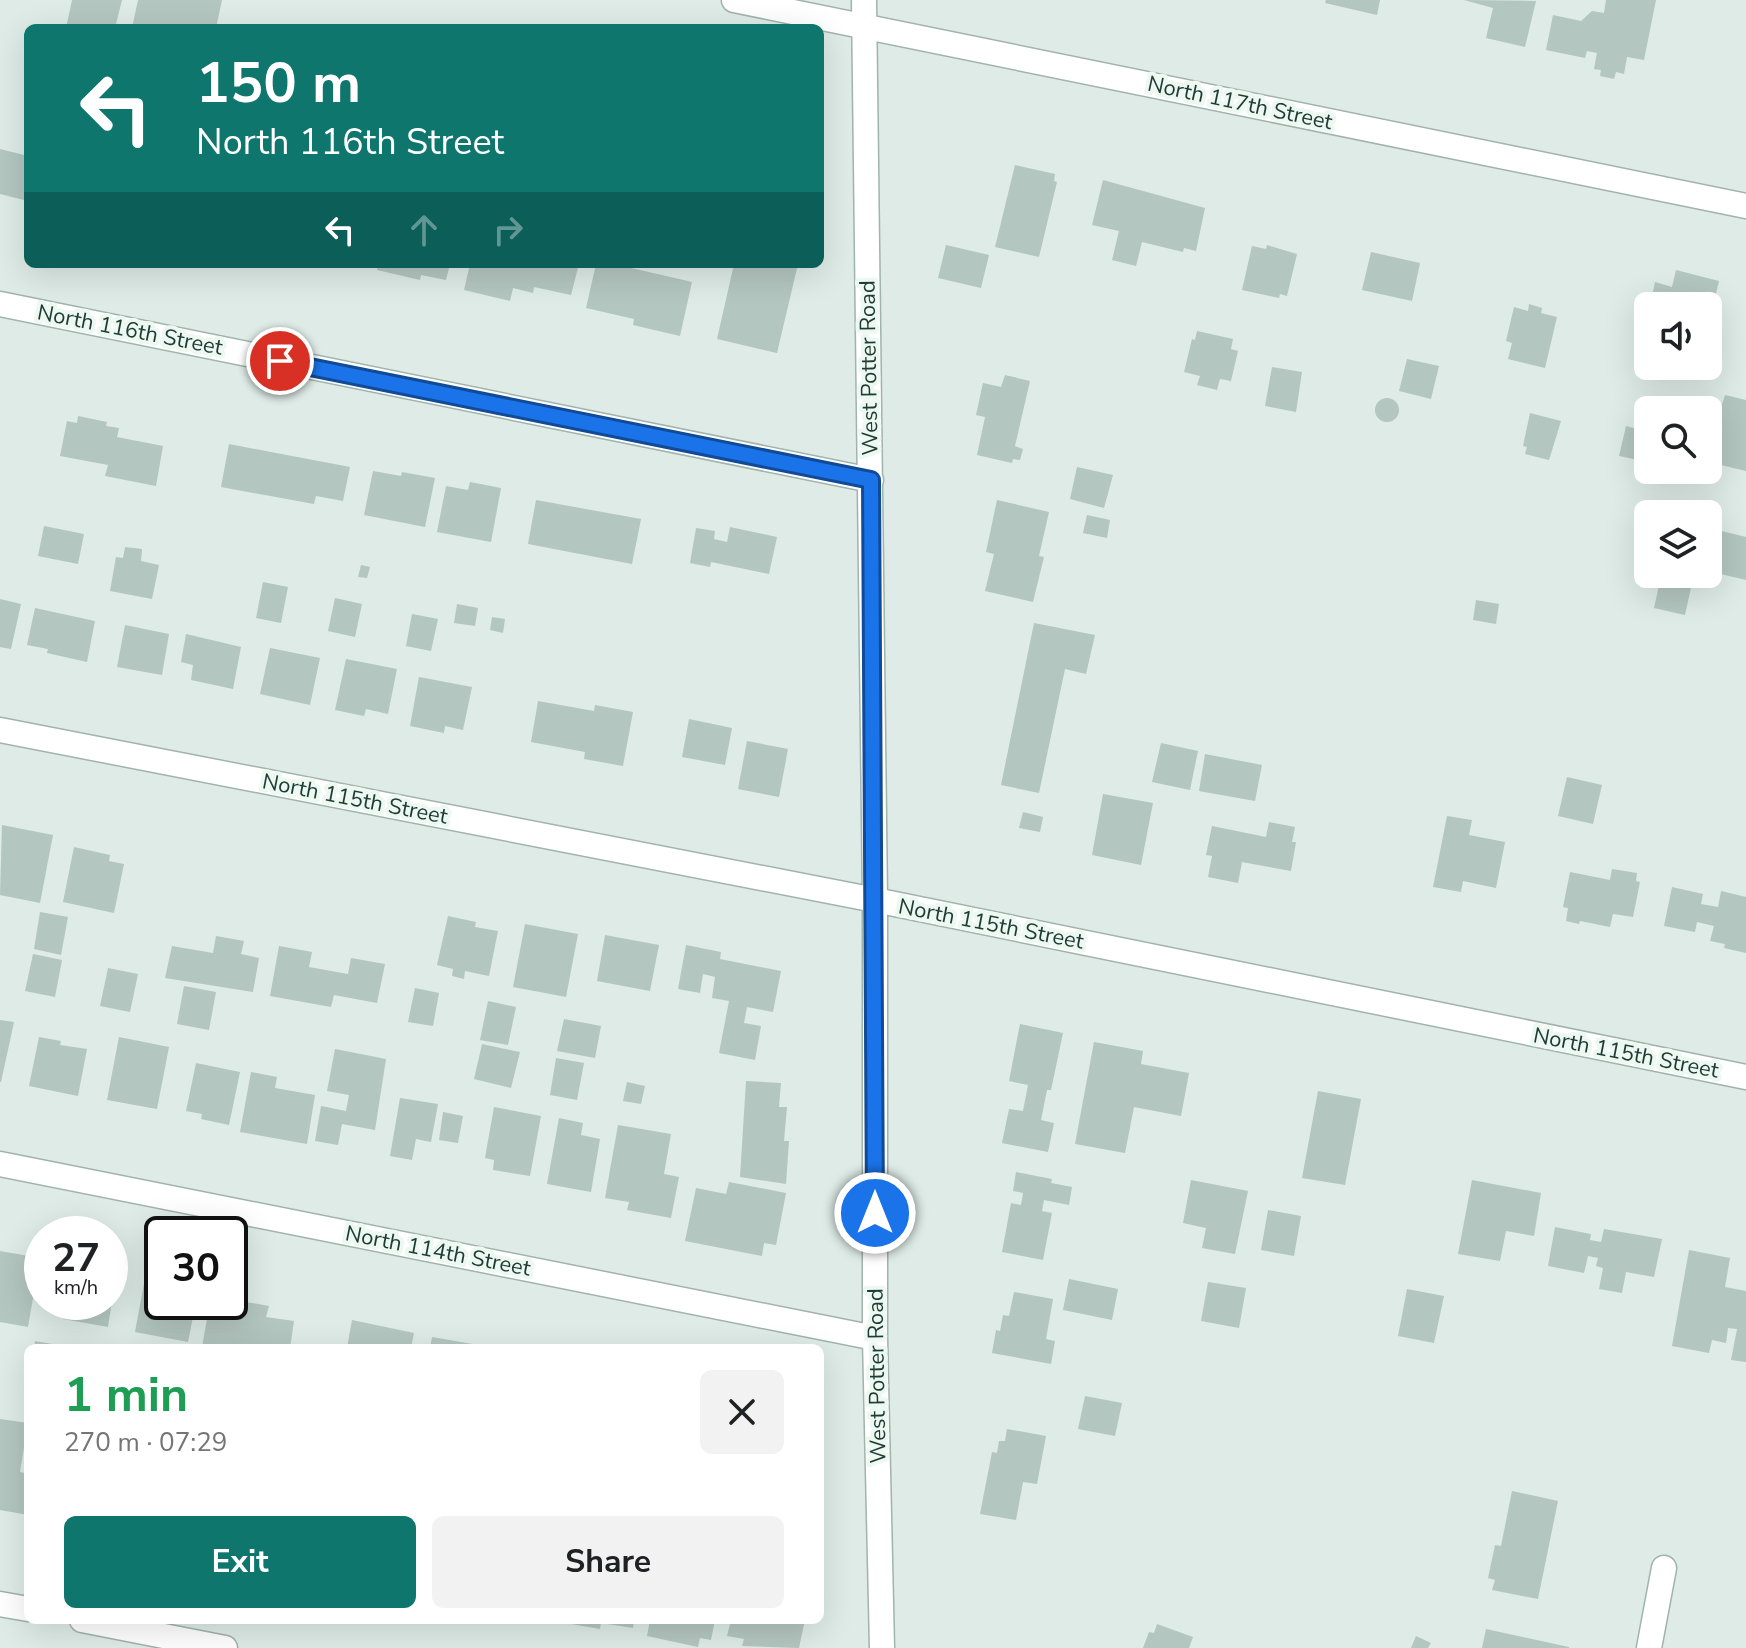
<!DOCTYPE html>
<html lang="en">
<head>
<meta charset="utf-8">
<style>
  :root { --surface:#fff; --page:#f2f2f2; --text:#202124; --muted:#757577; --accent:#0f766e }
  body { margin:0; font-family:"Nunito Sans",sans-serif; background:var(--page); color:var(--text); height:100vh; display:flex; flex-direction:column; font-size:30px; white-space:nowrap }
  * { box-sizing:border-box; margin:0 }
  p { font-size:26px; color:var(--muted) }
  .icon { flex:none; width:44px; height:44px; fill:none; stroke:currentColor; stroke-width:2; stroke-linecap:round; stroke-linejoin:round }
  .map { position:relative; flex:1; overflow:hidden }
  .drawer { position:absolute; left:24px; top:1344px; width:800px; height:280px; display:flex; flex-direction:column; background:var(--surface); border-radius:12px; box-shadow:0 8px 32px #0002 }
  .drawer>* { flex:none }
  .banner { position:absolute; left:24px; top:24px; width:800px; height:244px; border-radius:12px; box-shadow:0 8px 32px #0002; background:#0f766e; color:#fff; overflow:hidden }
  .controls { position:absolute; left:1634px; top:292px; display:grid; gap:16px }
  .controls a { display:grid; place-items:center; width:88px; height:88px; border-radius:12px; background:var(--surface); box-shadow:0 8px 32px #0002; font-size:40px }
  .speed { position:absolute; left:24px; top:1216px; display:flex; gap:16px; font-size:40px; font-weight:700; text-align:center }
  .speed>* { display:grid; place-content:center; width:104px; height:104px; border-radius:50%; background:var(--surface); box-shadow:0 8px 32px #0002; line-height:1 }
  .speed small { font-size:20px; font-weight:400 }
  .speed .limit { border:4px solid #111; border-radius:12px; background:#fff; color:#111 }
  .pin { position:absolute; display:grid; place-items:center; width:68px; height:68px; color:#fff; margin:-34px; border:4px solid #fff; border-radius:50%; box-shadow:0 2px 8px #0007 }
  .me { position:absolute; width:88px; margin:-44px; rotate:0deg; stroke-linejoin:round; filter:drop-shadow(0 0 6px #0008) }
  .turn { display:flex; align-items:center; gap:28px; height:168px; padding:0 40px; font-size:36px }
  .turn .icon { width:104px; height:104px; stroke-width:2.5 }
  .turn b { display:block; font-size:56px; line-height:68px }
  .lanes { display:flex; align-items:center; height:76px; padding:0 40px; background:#0003; justify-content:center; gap:40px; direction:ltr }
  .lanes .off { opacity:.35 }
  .round { display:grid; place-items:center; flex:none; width:84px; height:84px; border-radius:12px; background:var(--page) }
  .head { display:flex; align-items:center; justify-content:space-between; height:136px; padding:0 40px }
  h1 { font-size:48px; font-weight:700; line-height:60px; color:#1e9e55 }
  .action { display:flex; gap:16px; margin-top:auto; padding:16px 40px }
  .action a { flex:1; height:92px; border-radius:12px; background:var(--accent); color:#fff; font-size:32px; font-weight:700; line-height:92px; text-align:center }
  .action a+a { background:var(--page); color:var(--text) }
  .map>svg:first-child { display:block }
  .building { fill:#b3c6bf }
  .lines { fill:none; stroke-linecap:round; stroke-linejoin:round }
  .street-casing { stroke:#a1b3ad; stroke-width:27 }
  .street { stroke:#fff; stroke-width:24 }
  .route-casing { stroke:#114b97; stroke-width:20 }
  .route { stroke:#1a73e8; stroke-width:14 }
  .labels { text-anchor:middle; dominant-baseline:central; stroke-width:8; stroke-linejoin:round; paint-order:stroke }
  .street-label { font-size:22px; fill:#1e3c35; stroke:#eef8f3 }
</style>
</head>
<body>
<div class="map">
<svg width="1746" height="1648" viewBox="0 0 1746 1648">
  <rect width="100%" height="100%" fill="#deebe6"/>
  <path class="building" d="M72,0h50l-7,28h-49z
    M138,0h84l-6,28h-84z
    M1326,0h54l-3,15 -52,-12z
    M1464,0l72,1 -11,46 -39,-9 7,-30z
    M1606,0h50l-12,60 -17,-3 -3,17 -8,-2 -2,7 -14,-3 1,-6 -7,-1 3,-16 -10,-2 -2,7 -39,-8 7,-35 28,6 11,-10 12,2z
    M0,149l28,7v45l-28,-7z
    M1015,165l40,9 -1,7 3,1 -18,75 -44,-10z
    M1103,180l102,28 -9,43 -12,-3 -1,4 -41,-10 -6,24 -24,-6 7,-29 -27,-6z
    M946,245l43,10 -8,33 -43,-10z
    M1267,245l30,9 -10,42 -7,-2 -1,4 -37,-8 10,-44 14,3z
    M1371,252l49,11 -8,38 -50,-11z
    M378,264h72l-4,16 -25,-5 -1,5 -43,-10z
    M470,264h109l-8,31 -37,-8 -1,6 -20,-5 -3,13 -46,-11z
    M596,264h18l78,18 -12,54 -47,-11 1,-6 -48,-11z
    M734,264h64l-21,89 -60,-14z
    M1676,270l43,11 -10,42 -1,-17h-58l5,-24 17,5z
    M1529,304l13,4 -1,5 16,4 -12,51 -37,-9 4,-16 -6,-2 8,-34 14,4z
    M1197,331l36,8 -2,10 7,2 -7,30 -11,-2 -3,11 -20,-5 3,-9 -16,-4 8,-33 3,1z
    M1407,359l32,7 -8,33 -32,-8z
    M1272,367l30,5 -6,40 -31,-6z
    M1005,375l25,6 -15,65 8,3 -3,11 -7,-1 -1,4 -35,-8 8,-38 -9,-2 7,-32 18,4z
    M1725,395l21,5v71l-38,-9v-38l4,-18 9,2z
    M1375 410a12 12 0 1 1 24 0a12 12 0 1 1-24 0Z
    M1530,413l31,8 -12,39 -24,-6 2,-7 -4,-1z
    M78,416l29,6 -1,4 13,2 -2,9 46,9 -7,40 -51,-10 3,-11 -48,-9 7,-35 10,2z
    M1643,421l5,1v40l-29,-6 7,-30 15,4z
    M229,444l121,23 -7,34 -27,-5 -2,8 -93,-17z
    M1077,467l36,8 -9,33 -34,-9z
    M373,471l28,5 1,-4 33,6 -10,49 -61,-12z
    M470,482l31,6 -10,54 -54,-10 9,-46 22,4z
    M536,500l105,19 -9,45 -104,-20z
    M997,500l52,12 -10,44 5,1 -11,45 -48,-11 9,-37 -8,-2z
    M1087,515l23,5 -3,18 -24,-5z
    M44,526l40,8 -6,30 -40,-8z
    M730,527l47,10 -8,37 -58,-12 -1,5 -20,-4 6,-35 19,3 -1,8 13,3z
    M1714,529l32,8v43l-38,-9v-17z
    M125,547l17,2 -1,12 18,4 -7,34 -42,-8 6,-34 7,1z
    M361,565l9,2 -3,11 -9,-1z
    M1661,576l31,7 -7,32 -31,-7z
    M263,582l25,5 -7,36 -25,-5z
    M335,598l27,6 -7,33 -27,-6z
    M0,599l21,5 -10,45 -11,-2z
    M1476,600l23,4 -3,20 -23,-4z
    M457,604l21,4 -3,18 -21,-3z
    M35,608l60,13 -8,41 -40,-9 1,-4 -21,-4z
    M412,614l26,5 -7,32 -25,-5z
    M492,617l13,2 -2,14 -13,-3z
    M1034,623l61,12 -9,39 -21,-5 -26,124 -38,-8z
    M125,625l44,9 -7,41 -45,-8z
    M186,634l55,13 -8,42 -42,-9 2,-15 -12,-3z
    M270,648l50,10 -10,47 -50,-11z
    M346,659l51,10 -9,45 -22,-5 -2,7 -29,-6z
    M419,677l53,10 -9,43 -18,-4 -1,7 -34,-7z
    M538,701l56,10 1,-6 38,7 -10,54 -39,-7 1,-7 -54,-10z
    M689,719l43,9 -7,37 -43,-8z
    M747,741l41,8 -9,48 -41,-8z
    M1161,743l37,8 -8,39 -38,-8z
    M1205,754l57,11 -7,36 -56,-10z
    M1567,777l35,8 -9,39 -35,-8z
    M1103,794l50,9 -12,62 -49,-10z
    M1023,812l20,5 -3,15 -21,-4z
    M1447,816l25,4 -3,15 36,7 -9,46 -33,-7 -2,11 -28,-5z
    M1269,822l26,5 -3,15h4l-5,29 -49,-9 -4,21 -30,-6 4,-21 -6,-1 6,-29 54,11z
    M2,825l51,10 -13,68 -40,-8z
    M74,847l36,8 -1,6 15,3 -10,49 -51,-11z
    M1612,869l25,4 -1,8 4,1 -7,35 -20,-3 -3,13 -30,-6 -1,3 -13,-3 2,-13 -5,-1 7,-35 40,8z
    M1672,887l31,7 -2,10 17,3 3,-16 25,6v56l-22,-5 1,-4 -15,-3 4,-15 -17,-4 -2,10 -31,-6z
    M40,912l28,5 -7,38 -27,-6z
    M448,916l28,6 -1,5 23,4 -9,45 -24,-5 -1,8 -12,-3 1,-7 -16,-4z
    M525,924l53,10 -12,63 -53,-10z
    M605,935l54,10 -9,46 -53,-10z
    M216,936l28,5 -3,13 18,4 -6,34 -88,-14 7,-32 41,7z
    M686,945l35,7 -1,7 61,12 -8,41 -26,-5 -3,16 17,3 -6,34 -36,-7 10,-52 -17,-3 3,-21 -12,-3 -3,19 -22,-4z
    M279,946l33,6 -3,15 39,7 3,-16 34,6 -8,39 -43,-8 -3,12 -61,-11z
    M33,954l29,6 -7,37 -30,-6z
    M108,968l30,6 -8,38 -30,-6z
    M184,986l32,6 -7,38 -32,-6z
    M415,988l24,5 -6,33 -25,-4z
    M488,1001l28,6 -8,38 -28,-5z
    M564,1019l37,7 -6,32 -38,-7z
    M0,1020l14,2 -13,60h-1z
    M1020,1024l43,9 -12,57h-4l-6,30 13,3 -6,29 -46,-9 7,-34 14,2 5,-26 -19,-4z
    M39,1037l22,4 -1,4 27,4 -9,47 -49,-10z
    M119,1037l50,10 -12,62 -50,-9z
    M1094,1042l49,9 -2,13 48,9 -8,43 -47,-9 -9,46 -50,-9z
    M482,1044l38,8 -9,36 -37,-9z
    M335,1049l51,10 -11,71 -33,-6 -4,21 -23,-4 6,-35 25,5 3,-16 -22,-4z
    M556,1058l28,5 -7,37 -27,-5z
    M196,1063l44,9 -11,53 -28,-6 1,-5 -16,-3z
    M251,1072l26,5 -2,11 40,7 -8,49 -67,-12z
    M746,1081l35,2 -2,24h8l-3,34h5l-3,43 -46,-7z
    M627,1082l18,4 -4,18 -18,-3z
    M1318,1091l43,8 -16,86 -43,-7z
    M400,1098l38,6 -7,38 -15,-3 -4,21 -22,-4z
    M494,1107l47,9 -11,60 -37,-6 1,-10 -9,-2z
    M443,1112l20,4 -5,27 -19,-3z
    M559,1118l24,5 -2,12 19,4 -9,53 -44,-8z
    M618,1125l53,9 -7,40 15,3 -8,41 -44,-8 2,-8 -24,-4z
    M1016,1172l36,7 -1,4 21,4 -3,18 -25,-5 -2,11 10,2 -9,47 -41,-8 9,-49 10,2 2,-12 -10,-2z
    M1191,1180l57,11 -13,63 -33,-6 4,-20 -23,-5z
    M1472,1180l69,13 -7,43 -28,-5 -6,30 -42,-7z
    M729,1182l57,11 -10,52 -12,-2 -2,13 -77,-15 11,-53 30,6z
    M1268,1210l33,6 -7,40 -33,-6z
    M1555,1227l36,7 -1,6 11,2 3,-13 58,10 -8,38 -28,-5 -4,21 -23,-4 4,-21 -7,-2 2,-8 -10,-2 -4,17 -36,-7z
    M1689,1250l41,8 -5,29 21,4v71l-15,-2 6,-31 -9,-1 -2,15 -14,-3 -3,13 -37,-7z
    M0,1251l40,7 -12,69 -28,-5z
    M110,1274l6,2 -8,51 -45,-8 3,-17h44z
    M145,1278l17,3v21h34l-8,40 -53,-10z
    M1069,1279l49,10 -6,31 -49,-10z
    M1208,1282l38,6 -7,40 -38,-7z
    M1407,1289l37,7 -10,47 -36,-7z
    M1014,1292l39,7 -7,40 9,2 -4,23 -59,-11 4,-23 4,1 3,-16 6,1z
    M230,1299l39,7 -3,11 28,4 -4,27 -88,-1 8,-45h20z
    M352,1320l62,13 -3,15h-64z
    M432,1337l52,9 -1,2h-53z
    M35,1341l30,5v2h-31z
    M1085,1396l37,7 -7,33 -37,-7z
    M0,1419l28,4 -8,49 8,2v41l-28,-5z
    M1007,1429l39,7 -9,48 -14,-2 -7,38 -36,-6 12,-62 5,1 2,-12h6z
    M1512,1491l46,10 -20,98 -46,-9 3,-10 -7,-2 7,-33 6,1z
    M566,1620h68l-1,8 -32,-5 -1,6 -35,-6z
    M650,1620h65l-4,20 -11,-2 -2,9 -51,-11z
    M731,1620h74l-6,28 -57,-2 2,-7 -17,-3z
    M1157,1624l36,13 -4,11h-46l6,-16 5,1z
    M1486,1629l83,18v1h-87z
    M1416,1636l15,7 -3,5h-17z"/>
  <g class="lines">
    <defs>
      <path id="street" d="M734,0l1012,206
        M864,0l11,900v438l7,310
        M0,304l871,176
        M0,730l875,170 871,177
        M0,1164l875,174
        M0,1604l28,5
        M82,1620l143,28
        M1649,1648l15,-80"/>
    </defs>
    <use href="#street" class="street-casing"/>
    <use href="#street" class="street"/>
  </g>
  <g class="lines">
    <defs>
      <path id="route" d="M280,361l591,119 4,733"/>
    </defs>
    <use href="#route" class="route-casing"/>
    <use href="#route" class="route"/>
  </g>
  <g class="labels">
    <g class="street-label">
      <text transform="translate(1240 103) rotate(12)">North 117th Street</text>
      <text transform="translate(130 330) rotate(11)">North 116th Street</text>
      <text transform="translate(869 368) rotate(-91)">West Potter Road</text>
      <text transform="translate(355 799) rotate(11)">North 115th Street</text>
      <text transform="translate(991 924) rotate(11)">North 115th Street</text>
      <text transform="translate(1626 1053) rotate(11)">North 115th Street</text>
      <text transform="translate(438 1251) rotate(11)">North 114th Street</text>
      <text transform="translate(877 1376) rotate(-91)">West Potter Road</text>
    </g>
  </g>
</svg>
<div class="controls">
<a><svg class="icon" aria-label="sound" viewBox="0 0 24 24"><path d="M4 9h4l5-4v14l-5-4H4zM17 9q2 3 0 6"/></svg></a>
<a><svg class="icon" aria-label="search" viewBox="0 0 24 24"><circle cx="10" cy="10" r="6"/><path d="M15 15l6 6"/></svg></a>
<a><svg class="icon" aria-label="layers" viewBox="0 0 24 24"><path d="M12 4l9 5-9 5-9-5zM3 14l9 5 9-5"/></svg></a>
</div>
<div class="speed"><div>27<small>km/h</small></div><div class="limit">30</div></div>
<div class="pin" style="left:280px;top:361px;background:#d93025"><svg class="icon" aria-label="arrive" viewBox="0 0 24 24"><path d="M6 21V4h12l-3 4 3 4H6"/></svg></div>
<svg class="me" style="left:875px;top:1213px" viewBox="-20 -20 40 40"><circle r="17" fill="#1a73e8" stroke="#fff" stroke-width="3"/><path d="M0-11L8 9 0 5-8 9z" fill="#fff"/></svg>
<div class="banner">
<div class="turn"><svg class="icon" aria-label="left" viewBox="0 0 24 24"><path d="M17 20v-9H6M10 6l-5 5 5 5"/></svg><div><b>150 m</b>North 116th Street</div></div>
<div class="lanes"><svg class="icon" aria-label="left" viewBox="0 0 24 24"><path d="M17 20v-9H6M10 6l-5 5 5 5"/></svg><svg class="icon off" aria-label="ahead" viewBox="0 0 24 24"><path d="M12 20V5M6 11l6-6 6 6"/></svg><svg class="icon off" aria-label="right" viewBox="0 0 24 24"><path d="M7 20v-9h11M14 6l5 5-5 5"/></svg></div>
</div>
<section class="drawer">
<div class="head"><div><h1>1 min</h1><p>270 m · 07:29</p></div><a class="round"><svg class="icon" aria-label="close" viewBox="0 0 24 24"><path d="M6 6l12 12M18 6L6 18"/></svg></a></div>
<div class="action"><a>Exit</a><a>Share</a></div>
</section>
</div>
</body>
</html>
